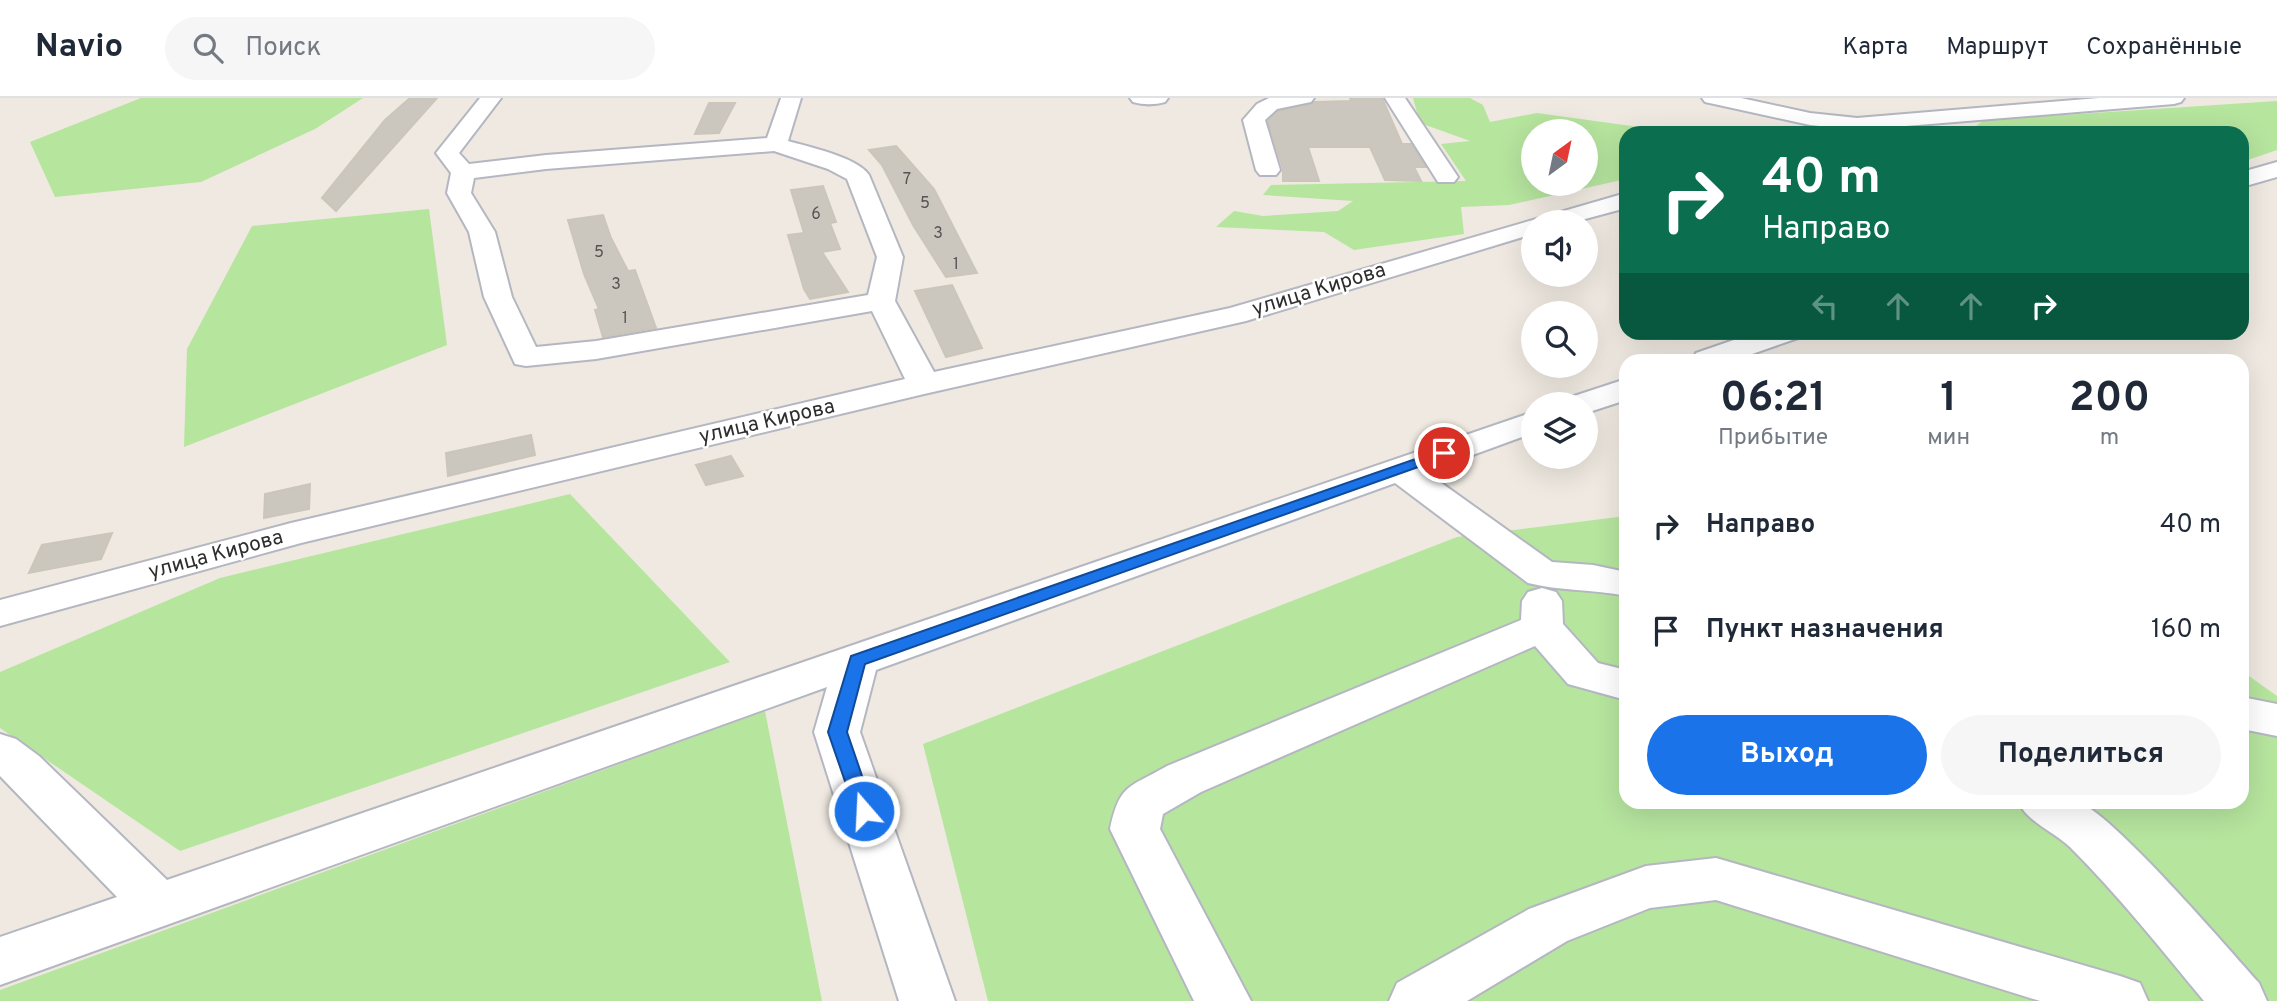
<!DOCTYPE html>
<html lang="ru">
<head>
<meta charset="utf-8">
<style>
  :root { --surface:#fff; --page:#f6f6f7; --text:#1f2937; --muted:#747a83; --line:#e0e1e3; --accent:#1a73e8 }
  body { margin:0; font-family:Overpass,sans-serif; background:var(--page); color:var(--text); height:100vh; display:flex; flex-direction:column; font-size:26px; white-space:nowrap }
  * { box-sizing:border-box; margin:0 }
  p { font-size:23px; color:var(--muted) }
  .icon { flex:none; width:38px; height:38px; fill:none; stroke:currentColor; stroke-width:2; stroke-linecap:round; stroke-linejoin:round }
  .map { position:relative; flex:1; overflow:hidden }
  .drawer { position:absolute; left:1619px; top:256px; width:630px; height:455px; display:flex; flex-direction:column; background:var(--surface); border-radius:21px; box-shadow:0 7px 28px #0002 }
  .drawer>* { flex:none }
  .top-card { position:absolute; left:1619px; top:28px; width:630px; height:214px; border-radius:21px; box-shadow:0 7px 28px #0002; background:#0b6e4f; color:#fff; overflow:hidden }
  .needle { width:46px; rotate:33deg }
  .controls { position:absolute; left:1521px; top:21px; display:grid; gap:14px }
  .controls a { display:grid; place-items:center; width:77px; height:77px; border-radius:50%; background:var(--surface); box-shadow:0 7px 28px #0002; font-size:35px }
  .pin { position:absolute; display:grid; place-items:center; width:60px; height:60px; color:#fff; margin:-30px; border:4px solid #fff; border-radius:50%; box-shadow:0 2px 7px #0007 }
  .me { position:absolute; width:77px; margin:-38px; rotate:341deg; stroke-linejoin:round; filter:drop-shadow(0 0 5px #0008) }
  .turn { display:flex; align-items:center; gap:24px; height:147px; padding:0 28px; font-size:32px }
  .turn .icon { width:91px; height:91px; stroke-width:2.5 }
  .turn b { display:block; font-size:49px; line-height:60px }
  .lanes { display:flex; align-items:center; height:66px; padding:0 28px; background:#0003; justify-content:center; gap:35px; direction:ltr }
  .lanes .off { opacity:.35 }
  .eta { display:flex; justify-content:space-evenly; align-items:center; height:119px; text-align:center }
  .eta b { font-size:42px; font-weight:700; line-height:49px }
  .cta { display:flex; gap:14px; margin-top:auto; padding:14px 28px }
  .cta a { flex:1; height:80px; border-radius:42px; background:var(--accent); color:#fff; font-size:28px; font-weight:700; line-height:80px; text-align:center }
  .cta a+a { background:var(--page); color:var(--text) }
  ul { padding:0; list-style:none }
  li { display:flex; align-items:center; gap:21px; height:105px; padding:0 28px }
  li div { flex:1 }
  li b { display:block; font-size:26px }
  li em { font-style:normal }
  header { display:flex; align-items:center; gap:42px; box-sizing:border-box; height:98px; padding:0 35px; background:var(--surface); border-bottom:2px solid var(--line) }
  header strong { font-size:33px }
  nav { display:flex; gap:38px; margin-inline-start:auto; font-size:24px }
  .search { width:490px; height:63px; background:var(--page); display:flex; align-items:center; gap:18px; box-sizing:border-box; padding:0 24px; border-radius:38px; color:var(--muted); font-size:26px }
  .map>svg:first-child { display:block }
  .green { fill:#b6e59e; fill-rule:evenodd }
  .building { fill:#cbc7bf; stroke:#cbc5ba; stroke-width:2 }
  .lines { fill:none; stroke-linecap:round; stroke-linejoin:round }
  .minor-casing { stroke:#b4b7c1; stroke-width:4 }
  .minor { fill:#fff; fill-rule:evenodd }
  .route { fill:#1a73e8; stroke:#114b97; stroke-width:2 }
  .labels { text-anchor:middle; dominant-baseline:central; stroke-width:5; stroke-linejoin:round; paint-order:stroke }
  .far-number-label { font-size:16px; fill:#555452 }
  .street-label { font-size:21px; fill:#2e2e2e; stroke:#fff }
</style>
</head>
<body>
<header>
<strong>Navio</strong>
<div class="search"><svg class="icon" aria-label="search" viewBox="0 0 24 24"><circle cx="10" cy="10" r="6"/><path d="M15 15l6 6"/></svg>Поиск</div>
<nav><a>Карта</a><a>Маршрут</a><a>Сохранённые</a></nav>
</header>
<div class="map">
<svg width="2277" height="903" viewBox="0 0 2277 903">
  <rect width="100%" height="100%" fill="#efe9e1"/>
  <path class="green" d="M141,0h222l-48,31 -114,53 -146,15 -25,-55z
    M1413,0h57l13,7 7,17 47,-9 109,15 11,5h-31v46l-117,26 -48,2 3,27 -110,16 -30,-18 -108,-5 18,-16 29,5 75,-5 15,-10 -90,-6 8,-10 195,-4 -25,-37 29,-3 -50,-18zM1533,33h53v53h-53z
    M2277,3v49l-35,12v-29h-275l17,-13z
    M429,111l18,136 -263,102 3,-98 65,-123z
    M570,396l160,168 -550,189 -180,-123v-56l220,-94z
    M1626,418v286h616v-131l35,25v305h-1289l-65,-257 534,-207z
    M765,613l57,290h-822v-11z"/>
  <path class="building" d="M410,0h27l-101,113 -14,-13 63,-78z
    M1350,0h32l20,46h9l15,23h-12l7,14 -36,-1 -15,-33h-62l11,34h-36v-12l-15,-48 10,-10 37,-9 36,-1z
    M709,5h26l-16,30 -24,1z
    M896,48l38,43 43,84 -31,4 -33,-52 -31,-60 -13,-15z
    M823,88l13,36 -6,1 10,26 -18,3 26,40 -38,7 -6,-10 -16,-54 16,-2 -13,-43z
    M603,117l8,23 17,33 7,-1 21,58 -53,9 -8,-27 4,-1 -15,-35 -16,-54z
    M952,187l30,63 -36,9 -31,-66z
    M531,337l4,20 -87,21 -2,-23z
    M731,358l12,20 -37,9 -10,-20z
    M310,386l-1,25 -45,9 1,-24z
    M112,435l-11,26 -72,14 13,-28z"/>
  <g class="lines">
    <defs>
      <path id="minor" d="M480,0h21l-42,55 10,11 77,-9 221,-17 14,-40h20l-13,43c21,6 69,16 81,34l34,82 -8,44 39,71 296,-64 396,-115v15l-52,14h-41v12l-287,87 -322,73 -623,149 -301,83v-26l291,-77 614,-144 -33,-68 -276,48 -70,7 -11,-2 -31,-67 -15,-65 -22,-39 4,-20 -15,-20zM774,53l54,18 19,10 30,78 -9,38 -272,46 -60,6 -24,-50 -17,-65 -24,-39 3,-15 72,-9z
        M1130,0h38l-3,4c-10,3 -22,3 -32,0z
        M1269,0h45l-3,4 -34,7 -12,11 15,50 -4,5h-16l-4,-5 -13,-50 14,-16z
        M1385,0h20l53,79 -4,5h-16z
        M1702,0h39l69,15 47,5 242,-20h85l-3,4 -7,2 -317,26 -47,-5 -105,-23z
        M2277,64v15l-35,10v-15z
        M1757,234h45l-4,6 -63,22h-43l4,-7z
        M1626,281v21l-40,13v-9h-19l4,-7z
        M1533,314v21l-107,39 126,90 41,3 33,7v24c-33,-7 -67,-5 -98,-13l-133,-100 -519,187 -16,62 95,269h-56l-85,-269 13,-45 -827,298v-48l117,-40 -117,-121v-42l16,5 23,17 128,124z
        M1542,490l14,4 6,9 1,23 35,39 28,7v30l-58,-16 -33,-38 -334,146 -38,22 -3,15 91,172h-57l-84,-172c10,-46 19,-41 57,-63l354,-146 1,-19 6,-9z
        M2242,599l35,7v32l-35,-7z
        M2018,704c17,-2 41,-4 59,0 31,6 154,150 182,181l8,18h-63c-43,-52 -86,-106 -134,-154 -18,-17 -40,-23 -52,-45z
        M1716,760l404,118 20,7 8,18h-108l-324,-101 -66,8 -83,33 -100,60h-78l8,-18 132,-74 117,-43z"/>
    </defs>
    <use href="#minor" class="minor-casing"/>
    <use href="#minor" class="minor"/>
  </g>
  <path class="route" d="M1444,351l5,1v6l-584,208 -18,68 27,79 -3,5 -7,3 -7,-3 -29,-84 23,-76z"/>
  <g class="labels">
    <g class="far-number-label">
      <text x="907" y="82">7</text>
      <text x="925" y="106">5</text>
      <text x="816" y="117">6</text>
      <text x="938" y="136">3</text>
      <text x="599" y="155">5</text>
      <text x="956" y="167">1</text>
      <text x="616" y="187">3</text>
      <text x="625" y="221">1</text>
    </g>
    <g class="street-label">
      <text transform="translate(1319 192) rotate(-17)">улица Кирова</text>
      <text transform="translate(767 324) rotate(-13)">улица Кирова</text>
      <text transform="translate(216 457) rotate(-15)">улица Кирова</text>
    </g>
  </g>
</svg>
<div class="controls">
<a><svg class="needle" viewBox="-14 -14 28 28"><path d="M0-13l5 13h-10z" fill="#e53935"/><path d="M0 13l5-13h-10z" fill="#747a83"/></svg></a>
<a><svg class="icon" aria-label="sound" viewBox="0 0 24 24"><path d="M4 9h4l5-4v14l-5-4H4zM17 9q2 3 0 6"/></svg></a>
<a><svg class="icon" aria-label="search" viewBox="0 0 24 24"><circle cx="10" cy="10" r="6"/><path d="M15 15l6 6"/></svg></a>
<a><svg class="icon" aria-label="layers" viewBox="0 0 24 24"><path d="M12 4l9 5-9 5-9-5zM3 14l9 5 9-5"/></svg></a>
</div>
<div class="pin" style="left:1444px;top:355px;background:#d93025"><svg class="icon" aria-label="arrive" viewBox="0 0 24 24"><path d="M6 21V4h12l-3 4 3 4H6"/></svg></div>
<svg class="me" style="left:864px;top:713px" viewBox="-20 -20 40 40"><circle r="17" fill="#1a73e8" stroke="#fff" stroke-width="3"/><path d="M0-11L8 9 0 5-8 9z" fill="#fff"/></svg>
<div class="top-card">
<div class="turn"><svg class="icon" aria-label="right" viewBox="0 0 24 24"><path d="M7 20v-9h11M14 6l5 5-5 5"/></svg><div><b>40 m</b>Направо</div></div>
<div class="lanes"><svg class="icon off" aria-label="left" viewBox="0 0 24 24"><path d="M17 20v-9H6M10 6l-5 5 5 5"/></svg><svg class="icon off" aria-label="ahead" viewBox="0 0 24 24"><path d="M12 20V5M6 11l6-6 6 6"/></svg><svg class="icon off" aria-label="ahead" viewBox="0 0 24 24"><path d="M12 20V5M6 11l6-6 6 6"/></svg><svg class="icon" aria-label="right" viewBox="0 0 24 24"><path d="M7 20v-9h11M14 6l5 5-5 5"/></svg></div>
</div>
<section class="drawer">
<div class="eta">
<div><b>06:21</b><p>Прибытие</p></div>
<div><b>1</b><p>мин</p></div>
<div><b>200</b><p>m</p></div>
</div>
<ul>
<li><svg class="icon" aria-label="right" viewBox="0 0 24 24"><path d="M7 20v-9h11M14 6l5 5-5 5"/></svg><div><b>Направо</b></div><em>40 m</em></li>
<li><svg class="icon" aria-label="arrive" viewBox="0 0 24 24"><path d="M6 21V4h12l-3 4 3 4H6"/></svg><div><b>Пункт назначения</b></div><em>160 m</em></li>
</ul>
<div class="cta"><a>Выход</a><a>Поделиться</a></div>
</section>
</div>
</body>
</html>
